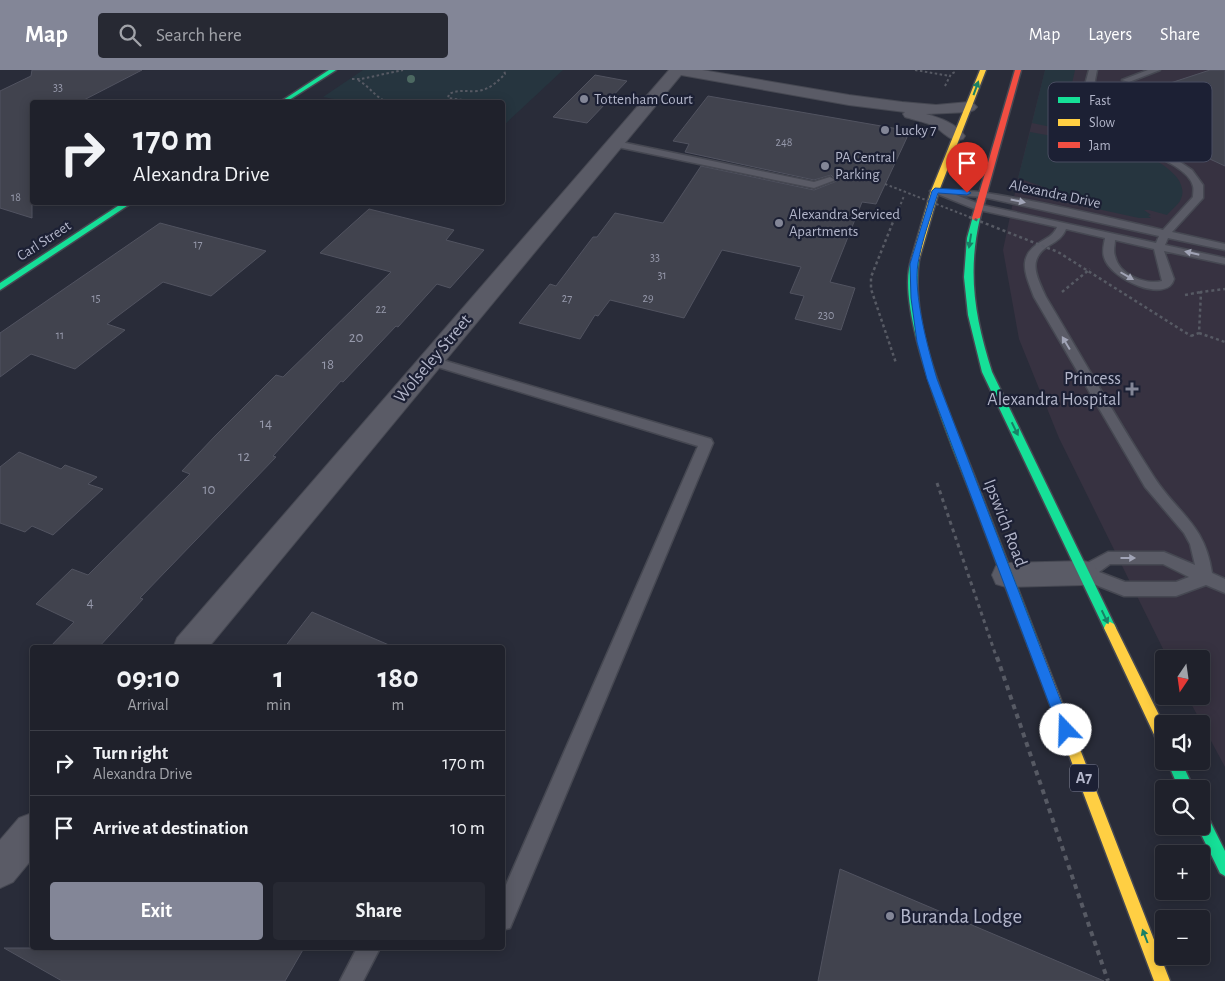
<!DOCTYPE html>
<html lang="en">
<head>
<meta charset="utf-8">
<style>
  :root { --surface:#1f212b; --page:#272933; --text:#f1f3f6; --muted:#a1a3a9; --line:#3c3e47; --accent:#838697 }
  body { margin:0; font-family:"Alegreya Sans",sans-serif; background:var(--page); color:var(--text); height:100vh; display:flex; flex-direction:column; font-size:19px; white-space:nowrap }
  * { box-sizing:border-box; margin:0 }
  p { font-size:16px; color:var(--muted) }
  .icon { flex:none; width:28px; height:28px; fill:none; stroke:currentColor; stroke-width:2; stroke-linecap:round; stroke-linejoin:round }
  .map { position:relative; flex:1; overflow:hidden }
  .drawer { position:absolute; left:30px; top:575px; width:475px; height:305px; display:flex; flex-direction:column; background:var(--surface); border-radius:5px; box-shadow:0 2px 12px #0003,0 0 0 1px var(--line) }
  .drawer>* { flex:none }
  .banner { position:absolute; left:30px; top:30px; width:475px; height:105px; border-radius:5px; box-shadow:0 2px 12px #0003,0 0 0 1px var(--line); background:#1f212b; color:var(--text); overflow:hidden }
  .needle { width:32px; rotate:193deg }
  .tools { position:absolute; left:1155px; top:580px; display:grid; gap:10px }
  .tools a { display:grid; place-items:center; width:55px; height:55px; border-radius:5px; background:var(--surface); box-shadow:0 2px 12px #0003,0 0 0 1px var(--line); font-size:25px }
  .pin { position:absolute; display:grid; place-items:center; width:42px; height:42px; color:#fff; margin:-51px -21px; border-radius:50% 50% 50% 0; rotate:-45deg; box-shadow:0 0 5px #0007 }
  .pin .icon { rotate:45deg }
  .me { position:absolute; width:55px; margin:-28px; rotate:339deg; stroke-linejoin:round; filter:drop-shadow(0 0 4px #0008) }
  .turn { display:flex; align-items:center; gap:18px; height:105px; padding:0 20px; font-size:22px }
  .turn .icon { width:65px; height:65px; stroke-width:2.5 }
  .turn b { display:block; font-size:35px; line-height:42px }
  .eta { display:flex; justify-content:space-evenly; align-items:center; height:85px; text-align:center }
  .eta b { font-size:30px; font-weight:700; line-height:35px }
  .button { display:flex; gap:10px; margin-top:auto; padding:10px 20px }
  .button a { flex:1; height:58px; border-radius:5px; background:var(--accent); color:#fff; font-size:20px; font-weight:700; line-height:58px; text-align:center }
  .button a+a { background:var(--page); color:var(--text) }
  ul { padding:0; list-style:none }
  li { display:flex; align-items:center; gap:15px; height:65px; padding:0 20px; border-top:1px solid var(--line) }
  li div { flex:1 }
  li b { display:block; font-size:19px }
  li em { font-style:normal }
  header { display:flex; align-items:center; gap:30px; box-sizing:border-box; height:70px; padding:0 25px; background:var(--accent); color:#fff }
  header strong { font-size:24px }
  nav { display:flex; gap:28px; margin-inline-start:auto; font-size:18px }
  .search { width:350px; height:45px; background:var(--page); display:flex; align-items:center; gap:12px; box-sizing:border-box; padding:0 18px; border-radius:5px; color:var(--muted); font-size:19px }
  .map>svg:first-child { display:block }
  .medical { fill:#373241 }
  .green { fill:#26353f }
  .building { fill:#41434e; stroke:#515360 }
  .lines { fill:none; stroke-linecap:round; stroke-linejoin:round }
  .lane-casing { stroke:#464852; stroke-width:3 }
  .street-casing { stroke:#464852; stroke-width:2 }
  .fast-casing { stroke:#464852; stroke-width:3 }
  .slow-casing { stroke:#464852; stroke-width:3 }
  .jam-casing { stroke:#464852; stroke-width:3 }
  .path-far3 { stroke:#575a64; stroke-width:2; stroke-dasharray:2.5 2.5; stroke-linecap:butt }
  .path-far2 { stroke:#575a64; stroke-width:2.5; stroke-dasharray:3 3; stroke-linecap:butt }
  .path-far1 { stroke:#575a64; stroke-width:3; stroke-dasharray:4 4; stroke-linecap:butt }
  .path { stroke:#575a64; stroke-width:4; stroke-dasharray:5 5; stroke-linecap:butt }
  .lane { fill:#5a5b66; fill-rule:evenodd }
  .street { fill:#5a5b66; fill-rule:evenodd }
  .fast { fill:#16e098; fill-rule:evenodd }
  .slow { fill:#ffcf43; fill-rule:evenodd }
  .jam { fill:#f24e42; fill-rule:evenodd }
  .path-bridge-far1 { stroke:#575a64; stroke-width:2; stroke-dasharray:2.5 2.5; stroke-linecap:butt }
  .path-bridge { stroke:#575a64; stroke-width:2.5; stroke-dasharray:3 3; stroke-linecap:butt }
  .tree { fill:#4c6961 }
  .oneway { fill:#198066 }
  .oneway2 { fill:#a1a4b6 }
  .route { fill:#1a73e8; stroke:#114b97 }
  .poi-dot { fill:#838697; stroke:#1c2034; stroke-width:2 }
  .labels { text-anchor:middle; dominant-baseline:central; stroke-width:4.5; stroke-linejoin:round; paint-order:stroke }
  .far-number-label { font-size:12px; fill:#9699ab }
  .far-poi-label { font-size:15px; fill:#b3b6ca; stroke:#1c2034; text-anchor:start }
  .far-street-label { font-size:15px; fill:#b3b6ca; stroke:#1c2034 }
  .number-label { font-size:15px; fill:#9699ab }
  .shield { fill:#1c2034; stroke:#86899d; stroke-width:1 }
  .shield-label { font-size:16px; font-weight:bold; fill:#b3b6ca }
  .street-label { font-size:18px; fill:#b3b6ca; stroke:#1c2034 }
  .poi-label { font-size:18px; fill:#b3b6ca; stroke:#1c2034; text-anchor:end }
  .near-poi-label { font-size:21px; fill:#b3b6ca; stroke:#1c2034; text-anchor:start }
  .key { fill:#1c2034; stroke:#494d61; stroke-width:1 }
  .key-label { font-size:14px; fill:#b3b6ca }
</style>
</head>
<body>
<header>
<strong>Map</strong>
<div class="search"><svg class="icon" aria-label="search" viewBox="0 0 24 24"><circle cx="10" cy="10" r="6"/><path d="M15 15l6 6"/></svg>Search here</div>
<nav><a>Map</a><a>Layers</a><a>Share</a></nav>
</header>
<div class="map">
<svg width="1225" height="911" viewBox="0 0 1225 911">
  <rect width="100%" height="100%" fill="#292c39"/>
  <path class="medical" d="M1045,0h180v697l-38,-71h14v-37h-33l-109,-221 -40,-99 -16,-89 15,-72z"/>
  <path class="green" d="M363,0h200l-60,56 -1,-24h-153l-26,-5z
    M1045,0h30c-2,11 -9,31 -4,42 12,24 130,49 109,89 -3,5 -9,9 -13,14l-18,-5h-5l7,5 -3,1 3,2h-12l-92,-20 1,-4 -7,-8 -23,-8 12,-46 44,8 -1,-3 -22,-10 -19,-4z"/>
  <path class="building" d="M32,0h110l-62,32h-48v116l-32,-10v-117l31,-15z
    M1210,0h15v96l-109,-50 43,-14 -19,-9z
    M595,5l32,6 -40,42 -34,-6z
    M708,26l202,35 -34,73 -14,-2 -32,80 25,6 -14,42 -46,-11 9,-23 -14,-3 11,-26 -79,-17 -38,68 -74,-18 -12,16 -3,-1 -15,24 -61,-16 31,-39 6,2 37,-49h4l18,-24 48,10 38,-57 113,24 23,-9 -6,-6 -17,5 -129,-28 4,-8 -16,-3z
    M369,139l85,21 -8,10 38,10 -34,38 -13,-4 -39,43 -2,-1 -53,56 -2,-1 -68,75 3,1 -136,141 3,1 -45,49h-49l25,-26 -38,-18 36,-35 16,6 102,-101 -8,-3 33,-35 61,-61 7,2 108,-105 -71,-19z
    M160,153l106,28 -55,45 -48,-14 -56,42 18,6 -50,39 -44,-15 -31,23v-44z
    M19,382l42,17 4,-4 32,12 -9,7 15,5 -50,46 -21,-9 -7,6 -25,-9v-56z
    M312,542l84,36h-112z
    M840,799l264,112h-286z
    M4,878h300l-19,33h-223z"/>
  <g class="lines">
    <defs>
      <path id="lane" d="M1089,0h8l-4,21v20l8,9 16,10 60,30 15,10 11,15v13l-31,34 53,12v6l-57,-12 -3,7 60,13v6l-61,-13 10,28c-6,25 -64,1 -70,-22 -2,-6 0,-13 1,-19l-39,-9c-3,8 -9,12 -16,16 -24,14 -13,32 -4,52 36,60 70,121 108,180 24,37 51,47 58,96l13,6v14l-19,-8 -30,11h-52l-46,-18 -2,-5 2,-5 30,-16h56l31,13 -5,-21 -6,-11 -39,-46 -111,-190c-9,-24 -18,-41 8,-56 7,-4 12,-7 15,-14l-82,-18 -45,-18 5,-3 12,4c12,-11 189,32 216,38l30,-33c0,-3 1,-8 0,-11 -6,-29 -96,-45 -108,-74 -5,-12 1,-31 4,-42zM956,125l27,2 176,39 -3,7 -174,-38zM1115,170l39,9 8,32c-17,4 -43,-6 -47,-25 -2,-5 0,-11 0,-16zM1110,494h53l26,13 -13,5h-51l-26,-10z
        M1148,0h12l-31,12 -7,-2z
        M616,71l198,41 16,-5 5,3 -21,8 -201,-42v-4z
        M432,287l279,82 2,4 -203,485 -8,2v-36l196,-448 -270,-82 -2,-3 2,-3z
        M357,878h23l-17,33h-23z"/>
      <path id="street" d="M669,0h33l147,25 53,7 34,3 33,-3 5,2 3,3 -3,3 -5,2 -43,2c14,4 30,9 39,22l-2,3c-13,4 -19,-7 -29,-13 -9,-4 -20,-6 -29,-9l-2,-3 2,-2 -56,-7 -168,-30 -473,573h-35l4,-10z
        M1084,491l10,3 4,9 -4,9 -10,3 -78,2 -10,-3 -4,-9 4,-9 10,-3z
        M32,743v46l-19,23 -13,6v-48l19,-22z"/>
      <path id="fast" d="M329,0h7l-50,32h-6z
        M124,132h9l-133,88v-7z
        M973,146l7,2c-13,56 -5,100 12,154l124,256 -2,4 -4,2 -4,-2 -124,-260 -14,-57 -4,-38 3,-39z
        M912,188l7,2c-10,67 31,154 55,215 22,57 44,114 66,171l-2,4 -4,2 -4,-2 -2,-4c-19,-49 -37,-98 -55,-146 -19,-50 -81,-194 -61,-242z
        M1167,691h14l13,28h-15z
        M1201,741l5,2 19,38v25l-5,-3 -23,-47h4z"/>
      <path id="slow" d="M980,0h6l-47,121 -20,69 -7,2 -1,-2 20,-69z
        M1110,552l4,2 50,101v22l-5,-2 -55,-117 2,-4z
        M1034,570l4,2 2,4 130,335h-16l-126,-335 2,-4z"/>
      <path id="jam" d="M1015,0h6l-41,148 -7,2 -1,-2z"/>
    </defs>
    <use href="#lane" class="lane-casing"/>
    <use href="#street" class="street-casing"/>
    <use href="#fast" class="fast-casing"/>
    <use href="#slow" class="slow-casing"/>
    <use href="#jam" class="jam-casing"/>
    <path class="path-far3" d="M915,0l35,6
      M352,9h9l42,-9
      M358,10c11,6 17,17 29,22
      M945,16l6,-12 4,-2
      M412,32h22
      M477,32l-29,-4 1,-4c10,-5 18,-2 28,-3 12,-1 20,-9 28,-17l-1,-4
      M895,148l9,-22"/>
    <path class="path-far2" d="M895,147l-24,60v12l25,74
      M1062,222l28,-23
      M1185,225l16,-3
      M1199,263l26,9
      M1191,266l8,-3 2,-41 24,-3"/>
    <path class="path-far1" d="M937,413l60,176"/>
    <path class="path" d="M997,587l111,324"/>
    <use href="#lane" class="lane"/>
    <use href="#street" class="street"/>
    <use href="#fast" class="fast"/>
    <use href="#slow" class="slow"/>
    <use href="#jam" class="jam"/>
    <path class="path-bridge-far1" d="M885,114l87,34"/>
    <path class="path-bridge" d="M969,147l89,35 133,84"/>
  </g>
  <circle class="tree" cx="411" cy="9" r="4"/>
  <defs><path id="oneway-solid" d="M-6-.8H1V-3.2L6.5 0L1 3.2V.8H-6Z" transform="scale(1.25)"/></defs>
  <g class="oneway">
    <use href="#oneway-solid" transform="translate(976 18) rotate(-70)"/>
    <use href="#oneway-solid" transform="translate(970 171) rotate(99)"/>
    <use href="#oneway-solid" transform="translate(1015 359) rotate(64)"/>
    <use href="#oneway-solid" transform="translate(1105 547) rotate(64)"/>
    <use href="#oneway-solid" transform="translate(1145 866) rotate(-111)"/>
  </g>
  <g class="oneway2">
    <use href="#oneway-solid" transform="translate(1018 131) rotate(12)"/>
    <use href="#oneway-solid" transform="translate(1192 183) rotate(-167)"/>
    <use href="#oneway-solid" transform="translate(1127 206) rotate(30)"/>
    <use href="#oneway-solid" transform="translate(1066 273) rotate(-121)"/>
    <use href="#oneway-solid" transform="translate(1128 488)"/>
  </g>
  <path class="route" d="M935,118l32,2 4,3 -4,2 -29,-2c-7,23 -16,47 -20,70 -5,31 10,86 19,116l135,351 -2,4 -4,2 -5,-2 -2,-4 -132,-351 -10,-37 -6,-44 -1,-34 22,-73z"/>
  <g class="poi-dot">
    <circle cx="584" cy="29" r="5"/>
    <circle cx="885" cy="60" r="5"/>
    <circle cx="825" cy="96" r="5"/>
    <circle cx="779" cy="153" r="5"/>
    <path d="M1129.5 311.5h5v5h5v5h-5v5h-5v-5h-5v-5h5z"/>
    <circle cx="890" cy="846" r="5"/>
  </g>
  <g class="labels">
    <g class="far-number-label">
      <text x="58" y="17">33</text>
      <text x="784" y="72">248</text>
      <text x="16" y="127">18</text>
      <text x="198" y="174">17</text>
      <text x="655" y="187">33</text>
      <text x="662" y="205">31</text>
      <text x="96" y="228">15</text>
      <text x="567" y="228">27</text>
      <text x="648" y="228">29</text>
      <text x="381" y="239">22</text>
      <text x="826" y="245">230</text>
      <text x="60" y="265">11</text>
    </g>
    <g class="far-poi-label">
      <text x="594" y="29">Tottenham Court</text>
      <text x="895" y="60">Lucky 7</text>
      <text x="835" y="87">PA Central<tspan x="835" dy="17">Parking</tspan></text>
      <text x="789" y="144">Alexandra Serviced<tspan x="789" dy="17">Apartments</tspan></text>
    </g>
    <g class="far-street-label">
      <text transform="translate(1055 124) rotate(12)">Alexandra Drive</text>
      <text transform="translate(44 171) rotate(-33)">Carl Street</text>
    </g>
    <g class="number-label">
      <text x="356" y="267">20</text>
      <text x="328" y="294">18</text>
      <text x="266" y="353">14</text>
      <text x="244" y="386">12</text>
      <text x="209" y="419">10</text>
      <text x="90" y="532">4</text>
    </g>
    <rect class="shield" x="1070" y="694.5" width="28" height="27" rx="4"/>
    <g class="shield-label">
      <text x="1084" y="708">A7</text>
    </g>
    <g class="street-label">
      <text transform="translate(433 289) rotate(-50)">Wolseley Street</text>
      <text transform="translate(1005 453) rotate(69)">Ipswich Road</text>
    </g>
    <g class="poi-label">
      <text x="1121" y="309">Princess<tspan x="1121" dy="21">Alexandra Hospital</tspan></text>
    </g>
    <g class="near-poi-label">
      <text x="900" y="846">Buranda Lodge</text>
    </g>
  </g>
  <rect x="1048" y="12" width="164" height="80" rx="8" class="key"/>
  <rect x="1058" y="27" width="22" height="6" fill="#16e098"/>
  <rect x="1058" y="49" width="22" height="7" fill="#ffcf43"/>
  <rect x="1058" y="72" width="22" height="6" fill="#f24e42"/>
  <g class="key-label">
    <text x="1089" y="35">Fast</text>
    <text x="1089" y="57">Slow</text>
    <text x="1089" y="80">Jam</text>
  </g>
</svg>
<div class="tools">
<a><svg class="needle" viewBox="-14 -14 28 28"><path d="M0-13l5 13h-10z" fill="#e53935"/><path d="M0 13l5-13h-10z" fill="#a1a3a9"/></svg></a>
<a><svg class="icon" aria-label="sound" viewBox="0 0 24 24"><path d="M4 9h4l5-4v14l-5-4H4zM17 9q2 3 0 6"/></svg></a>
<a><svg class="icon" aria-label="search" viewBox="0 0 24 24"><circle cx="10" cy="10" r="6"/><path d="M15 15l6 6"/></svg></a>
<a>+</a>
<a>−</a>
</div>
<div class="pin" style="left:967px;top:123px;background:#d93025"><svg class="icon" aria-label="arrive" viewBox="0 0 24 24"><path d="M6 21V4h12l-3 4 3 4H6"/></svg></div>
<svg class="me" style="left:1066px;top:660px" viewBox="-20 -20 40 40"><circle r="19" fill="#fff"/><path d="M0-13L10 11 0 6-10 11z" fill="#1a73e8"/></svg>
<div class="banner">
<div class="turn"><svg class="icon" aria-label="right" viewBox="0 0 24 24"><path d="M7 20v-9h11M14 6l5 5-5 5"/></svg><div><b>170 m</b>Alexandra Drive</div></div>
</div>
<section class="drawer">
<div class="eta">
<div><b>09:10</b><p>Arrival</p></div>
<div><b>1</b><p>min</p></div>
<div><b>180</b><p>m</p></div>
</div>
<ul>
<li><svg class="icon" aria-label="right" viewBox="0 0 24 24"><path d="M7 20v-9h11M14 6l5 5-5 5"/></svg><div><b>Turn right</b><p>Alexandra Drive</p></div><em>170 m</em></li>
<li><svg class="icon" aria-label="arrive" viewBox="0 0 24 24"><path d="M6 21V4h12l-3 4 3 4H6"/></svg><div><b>Arrive at destination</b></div><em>10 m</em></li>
</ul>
<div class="button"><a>Exit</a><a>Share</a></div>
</section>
</div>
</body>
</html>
